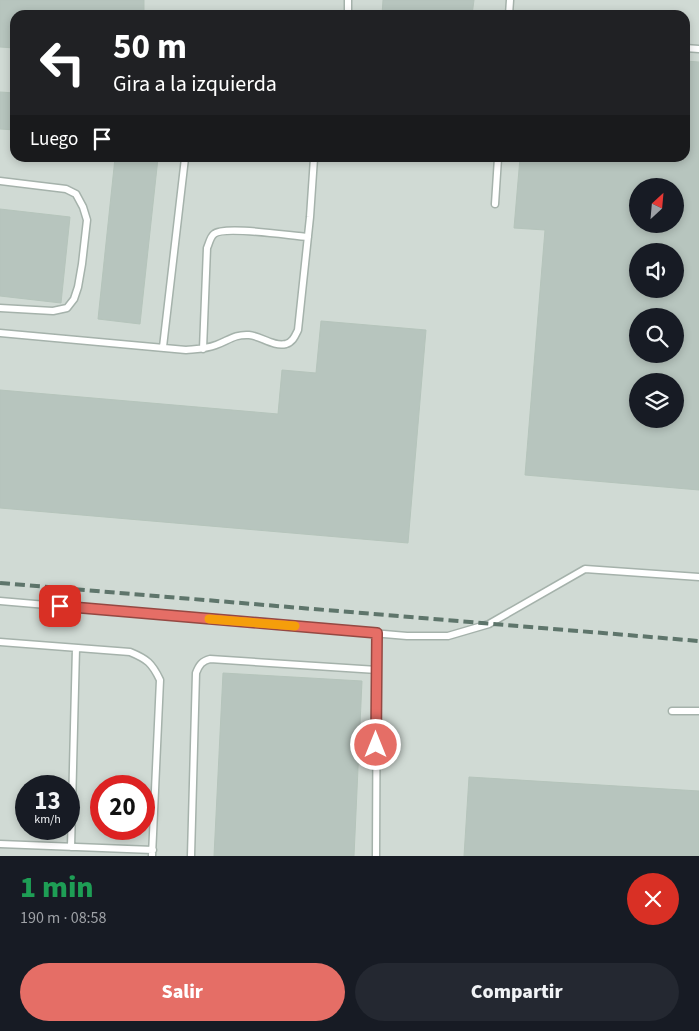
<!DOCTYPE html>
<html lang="es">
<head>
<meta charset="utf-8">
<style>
  :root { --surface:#171b24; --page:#242831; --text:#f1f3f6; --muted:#9ea1a6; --accent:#e56e66 }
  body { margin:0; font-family:"Source Sans 3",sans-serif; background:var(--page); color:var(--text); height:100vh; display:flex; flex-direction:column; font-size:19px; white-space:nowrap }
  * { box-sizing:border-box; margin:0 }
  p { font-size:16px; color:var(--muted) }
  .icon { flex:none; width:28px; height:28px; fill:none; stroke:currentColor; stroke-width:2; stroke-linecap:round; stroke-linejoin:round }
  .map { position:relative; height:856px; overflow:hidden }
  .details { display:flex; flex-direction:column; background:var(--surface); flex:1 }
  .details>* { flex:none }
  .hud { position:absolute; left:10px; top:10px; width:680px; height:152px; border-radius:15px; box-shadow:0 2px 8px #0003; background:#202124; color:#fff; overflow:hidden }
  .needle { width:32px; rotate:26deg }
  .buttons { position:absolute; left:629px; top:178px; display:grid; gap:10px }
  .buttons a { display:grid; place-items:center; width:55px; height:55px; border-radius:50%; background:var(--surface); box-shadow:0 2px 8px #0003; font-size:25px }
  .speed { position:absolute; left:15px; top:775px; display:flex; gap:10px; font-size:25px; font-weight:700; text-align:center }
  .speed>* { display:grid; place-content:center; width:65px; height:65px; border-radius:50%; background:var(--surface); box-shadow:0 2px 8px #0003; line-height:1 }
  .speed small { font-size:12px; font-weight:400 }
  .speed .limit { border:8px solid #d22; background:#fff; color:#111 }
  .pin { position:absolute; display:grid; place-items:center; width:42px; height:42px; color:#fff; margin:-21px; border-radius:10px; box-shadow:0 2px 8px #0006 }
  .me { position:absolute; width:55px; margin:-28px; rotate:0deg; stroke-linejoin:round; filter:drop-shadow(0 0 4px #0008) }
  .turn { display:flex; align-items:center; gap:18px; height:105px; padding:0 20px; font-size:22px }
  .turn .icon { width:65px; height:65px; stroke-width:2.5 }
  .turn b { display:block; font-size:35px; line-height:42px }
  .then { display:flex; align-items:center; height:48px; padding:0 20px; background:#0003; gap:10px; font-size:19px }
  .round { display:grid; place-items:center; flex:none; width:52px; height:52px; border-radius:26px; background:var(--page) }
  .head { display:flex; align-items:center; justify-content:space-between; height:85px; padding:0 20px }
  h1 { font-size:30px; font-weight:800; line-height:38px; color:#1e9e55 }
  .cta { display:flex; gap:10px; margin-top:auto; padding:10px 20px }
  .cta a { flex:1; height:58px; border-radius:30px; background:var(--accent); color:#fff; font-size:20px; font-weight:800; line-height:58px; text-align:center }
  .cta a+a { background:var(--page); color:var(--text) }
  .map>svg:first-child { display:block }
  .built { fill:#d0dad4; fill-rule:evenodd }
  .building { fill:#b7c5be; stroke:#b5c4bb; fill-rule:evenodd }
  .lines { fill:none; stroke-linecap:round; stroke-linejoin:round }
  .service-casing { stroke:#a5b2ab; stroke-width:9 }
  .service { stroke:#fff; stroke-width:6 }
  .rail { stroke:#5e756b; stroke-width:4; stroke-dasharray:10 5; stroke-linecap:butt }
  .route-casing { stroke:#954842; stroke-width:12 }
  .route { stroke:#e56e66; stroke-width:9 }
  .slow { stroke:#f59e0b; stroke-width:9 }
</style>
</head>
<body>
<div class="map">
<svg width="699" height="856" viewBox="0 0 699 856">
  <rect width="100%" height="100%" fill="#e2ebe5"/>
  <path class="built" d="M0,0h699v856h-699zM15,15h670v143h-670zM638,186h37v38h-37zM638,251h37v38h-37zM638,316h37v38h-37zM638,381h37v38h-37zM26,786h43v43h-43zM101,786h43v43h-43z"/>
  <path class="building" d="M0,0h144v15h-129v33l-15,-1z
    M383,0h91l-2,15h-90z
    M685,61l14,1v428l-174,-15 20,-245 -31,-2 6,-70h165zM638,186h37v38h-37zM638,251h37v38h-37zM638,316h37v38h-37zM638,381h37v38h-37z
    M0,92l15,1v37l-15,-1z
    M115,158h43l-18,166 -42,-5z
    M0,209l70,8 -9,86 -61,-7z
    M321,321l105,9 -18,213 -408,-35v-118l278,24 4,-44 34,3z
    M223,673l139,8 -8,175h-140z
    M469,777l230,14v65h-235z"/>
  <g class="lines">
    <defs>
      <path id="service" d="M348,15v-15
        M509,15l1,-15
        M685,48l14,1
        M0,181l66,8 10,5 7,13 4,13 -5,44 -4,23 -4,12 -7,9 -14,3 -53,-3
        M495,204l3,-46
        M0,333l186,17c10,-1 20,-1 30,-5 12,-4 18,-11 33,-10 12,1 24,12 37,9 7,-2 9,-8 12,-14l12,-113 4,-59
        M163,347l22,-189
        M203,349l4,-101c2,-4 3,-11 7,-14 10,-9 77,2 94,3
        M0,601l407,35h41l41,-12 96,-55 114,8
        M0,642l130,10c17,7 22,11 30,28l-8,176
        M672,711h27
        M0,844l153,6
        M71,847l5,-199
        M191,856l5,-183c3,-8 6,-12 14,-14l167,11
        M376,856l1,-223"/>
    </defs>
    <use href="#service" class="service-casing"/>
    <use href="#service" class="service"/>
    <path class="rail" d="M0,583l699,58"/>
  </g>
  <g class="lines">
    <defs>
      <path id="route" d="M60,606l317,27 -1,112"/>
    </defs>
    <use href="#route" class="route-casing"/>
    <use href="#route" class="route"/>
    <path class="slow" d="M209,619l86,7"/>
  </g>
</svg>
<div class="buttons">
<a><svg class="needle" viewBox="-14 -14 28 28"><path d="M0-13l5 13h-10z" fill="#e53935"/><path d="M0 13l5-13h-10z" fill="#9ea1a6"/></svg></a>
<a><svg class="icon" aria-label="sound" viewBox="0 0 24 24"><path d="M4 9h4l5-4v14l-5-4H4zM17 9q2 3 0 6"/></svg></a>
<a><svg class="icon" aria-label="search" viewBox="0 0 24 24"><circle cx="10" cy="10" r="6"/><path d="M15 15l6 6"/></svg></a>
<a><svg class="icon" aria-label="layers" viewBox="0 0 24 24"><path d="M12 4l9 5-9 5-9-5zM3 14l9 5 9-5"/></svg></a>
</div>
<div class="speed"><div>13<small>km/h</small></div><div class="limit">20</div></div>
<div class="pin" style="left:60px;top:606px;background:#d93025"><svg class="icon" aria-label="arrive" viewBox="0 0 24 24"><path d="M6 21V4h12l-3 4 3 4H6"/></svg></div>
<svg class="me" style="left:376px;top:745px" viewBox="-20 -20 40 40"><circle r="17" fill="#e56e66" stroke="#fff" stroke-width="3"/><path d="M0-11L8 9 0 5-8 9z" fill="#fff"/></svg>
<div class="hud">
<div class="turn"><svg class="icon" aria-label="left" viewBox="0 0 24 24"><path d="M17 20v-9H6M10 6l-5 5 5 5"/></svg><div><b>50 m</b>Gira a la izquierda</div></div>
<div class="then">Luego<svg class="icon" aria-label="arrive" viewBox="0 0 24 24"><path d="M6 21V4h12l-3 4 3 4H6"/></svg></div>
</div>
</div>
<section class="details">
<div class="head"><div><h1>1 min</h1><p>190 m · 08:58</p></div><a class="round" style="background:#d93025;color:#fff"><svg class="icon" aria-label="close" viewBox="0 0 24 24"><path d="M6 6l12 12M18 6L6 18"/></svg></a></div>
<div class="cta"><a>Salir</a><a>Compartir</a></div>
</section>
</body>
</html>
